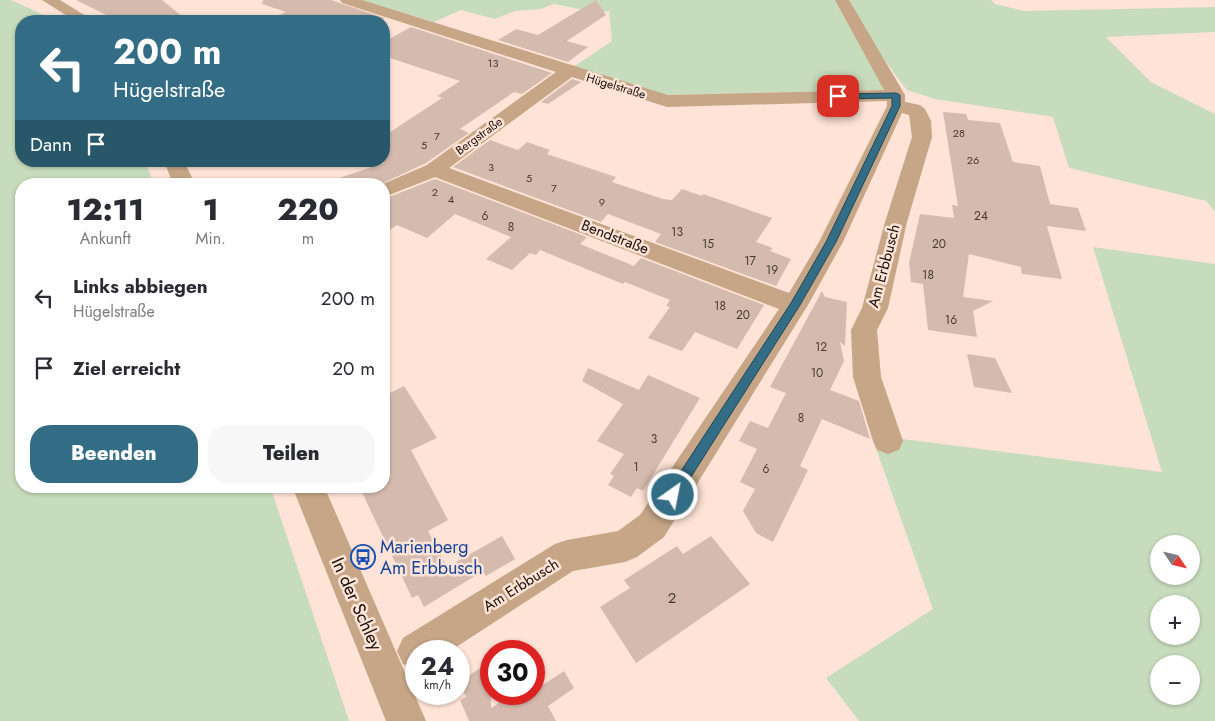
<!DOCTYPE html>
<html lang="de">
<head>
<meta charset="utf-8">
<style>
  :root { --surface:#fff; --page:#f7f7f7; --text:#2b2b33; --muted:#7c7c81; --accent:#326d85 }
  body { margin:0; font-family:Jost,sans-serif; background:var(--page); color:var(--text); height:100vh; display:flex; flex-direction:column; font-size:19px; white-space:nowrap }
  * { box-sizing:border-box; margin:0 }
  p { font-size:16px; color:var(--muted) }
  .icon { flex:none; width:28px; height:28px; fill:none; stroke:currentColor; stroke-width:2; stroke-linecap:round; stroke-linejoin:round }
  .map { position:relative; flex:1; overflow:hidden }
  .side { position:absolute; left:15px; top:178px; width:375px; height:315px; display:flex; flex-direction:column; background:var(--surface); border-radius:20px; box-shadow:0 1px 4px #0004 }
  .side>* { flex:none }
  .hud { position:absolute; left:15px; top:15px; width:375px; height:152px; border-radius:20px; box-shadow:0 1px 4px #0004; background:#326d85; color:#fff; overflow:hidden }
  .needle { width:32px; rotate:125deg }
  .fabs { position:absolute; left:1150px; top:535px; display:grid; gap:10px }
  .fabs a { display:grid; place-items:center; width:50px; height:50px; border-radius:50%; background:var(--surface); box-shadow:0 1px 4px #0004; font-size:25px }
  .speed { position:absolute; left:405px; top:640px; display:flex; gap:10px; font-size:25px; font-weight:700; text-align:center }
  .speed>* { display:grid; place-content:center; width:65px; height:65px; border-radius:50%; background:var(--surface); box-shadow:0 1px 4px #0004; line-height:1 }
  .speed small { font-size:12px; font-weight:400 }
  .speed .limit { border:8px solid #d22; background:#fff; color:#111 }
  .pin { position:absolute; display:grid; place-items:center; width:42px; height:42px; color:#fff; margin:-21px; border-radius:10px; box-shadow:0 2px 8px #0006 }
  .me { position:absolute; width:55px; margin:-28px; rotate:33deg; stroke-linejoin:round; filter:drop-shadow(0 0 4px #0008) }
  .turn { display:flex; align-items:center; gap:18px; height:105px; padding:0 15px; font-size:22px }
  .turn .icon { width:65px; height:65px; stroke-width:2.5 }
  .turn b { display:block; font-size:35px; line-height:42px }
  .then { display:flex; align-items:center; height:48px; padding:0 15px; background:#0003; gap:10px; font-size:19px }
  .eta { display:flex; justify-content:space-evenly; align-items:center; height:85px; text-align:center }
  .eta b { font-size:30px; font-weight:800; line-height:35px }
  .button { display:flex; gap:10px; margin-top:auto; padding:10px 15px }
  .button a { flex:1; height:58px; border-radius:20px; background:var(--accent); color:#fff; font-size:20px; font-weight:800; line-height:58px; text-align:center }
  .button a+a { background:var(--page); color:var(--text) }
  ul { padding:0; list-style:none }
  li { display:flex; align-items:center; gap:15px; height:70px; padding:0 15px }
  li div { flex:1 }
  li b { display:block; font-size:19px }
  li em { font-style:normal }
  .map>svg:first-child { display:block }
  .green { fill:#c7dcbc; fill-rule:evenodd }
  .building { fill:#d5bbae }
  .lines { fill:none; stroke-linecap:round; stroke-linejoin:round }
  .minor { fill:#c6a686; fill-rule:evenodd }
  .route { fill:#326d85; stroke:#204756 }
  .labels { text-anchor:middle; dominant-baseline:central; stroke-width:5; stroke-linejoin:round; paint-order:stroke }
  .far-number-label { font-size:11px; fill:#463933 }
  .far-street-label { font-size:12px; fill:#170e0a; stroke:#fee3d6 }
  .number-label { font-size:12px; fill:#463933 }
  .street-label { font-size:15px; fill:#170e0a; stroke:#fee3d6 }
  .near-number-label { font-size:15px; fill:#463933 }
  .near-transit-label { font-size:18px; fill:#164399; stroke:#fee3d6; text-anchor:start }
  .near-street-label { font-size:18px; fill:#170e0a; stroke:#fee3d6 }
</style>
</head>
<body>
<div class="map">
<svg width="1215" height="721" viewBox="0 0 1215 721">
  <rect width="100%" height="100%" fill="#fee3d6"/>
  <path class="green" d="M0,0h11l46,21h-36v140h124l9,23h-133v302h249l79,235h-349z
    M359,0h479l48,87 -4,3 -220,5 -89,-28 39,-26 -3,-30 -10,2 -45,-9 -13,5 -26,2 -20,8 -34,-9 -27,12z
    M845,0h146l4,4 29,7 191,-4v25l-109,5 45,45 64,32v98l-9,-11 -137,-33 -16,-51 -118,-18 -28,-9 -54,-72z
    M1093,247l122,17v457h-356l-33,-43 107,-69 -59,-166 21,-5 267,34zM1159,544h32v32h-32zM1159,604h32v32h-32zM1159,664h32v32h-32z"/>
  <path class="building" d="M76,0h86l26,21h-70z
    M263,0h68l53,18 -1,3h-118l21,-9 -24,-8z
    M596,0l10,15 -39,26 21,6 -20,15 -70,-22 18,-11 22,6z
    M411,27l141,46 -30,21 -8,-2 -54,37 9,4 -43,30 -45,21h-47l-1,-4 51,-17v-27l58,-38 -5,-2 23,-15 -76,-25v-14z
    M572,79l9,3 -33,22 -7,-2z
    M943,112l23,2 2,6 32,3 13,39 27,4 10,38 28,4 8,23 -39,-5 15,53 -40,-5 -1,-7 -52,-13 -6,43 30,4 -20,10 4,26 -49,-7 -5,-46 -12,-2 -2,-19 11,-49 34,4 -2,-13 6,1z
    M490,140l28,10 9,-8 23,8 -3,4 69,23 -4,5 51,17 9,1 10,-11 20,7 1,-2 69,24 -16,24 17,6 -3,3 21,8 -15,27 -121,-44 6,-8 -53,-20 -7,8 -148,-55z
    M435,179l152,58 -7,7 54,22 7,-8 123,47 -27,44 -42,-17 -13,19 -34,-13 22,-31 -4,-1 4,-6 -45,-18 -2,2 -83,-34 -4,5 -6,-2 -18,17 -26,-11 25,-22 -56,-23 -28,24 -30,-13 -13,9v-35z
    M822,291l3,6 22,5 -2,44 -5,-4 4,19 -14,29 29,11 11,38 -48,-20 -22,47 8,4 -35,72 -17,-9 -13,-22 12,-22 -15,-7 17,-33 -18,-8 11,-20 18,7 18,-35 -16,-6z
    M967,354l28,4 17,35 -38,-6z
    M588,368l51,22 9,-15 52,23 -57,93 -6,-3 -6,9 -23,-12 6,-9 -4,-2 14,-20 -27,-13 26,-37 -41,-23z
    M404,386l33,52 -26,12 37,70 -20,11 19,36 55,-31 13,23 -29,17 -3,-5 -59,36 -6,-12 -6,3 -53,-112h25v-90z
    M711,536l39,48 -114,79 -36,-56 30,-19 -6,-8 53,-34 6,8z
    M491,661v47l21,-13 4,8 18,-9v-3l30,-20 10,17 -26,18 8,15h-87l-9,-21 6,-3 -7,-15z"/>
  <g class="lines">
    <path class="minor" d="M42,0h18l34,21h-19z
      M340,0h22l306,95 216,-5 -49,-90h14l56,95v7l15,3 5,4 6,12 1,16 -25,85 -19,86 -11,22 4,47 22,64 -4,9 -11,4 -11,-4 -4,-9 -20,-64 -2,-47 11,-22 23,-86 27,-85 -3,-22 -7,-2 -59,129 -35,63 -144,232 -27,20 -12,5 -52,9 -123,80h-34v19l-13,-6 -6,-13 6,-13 152,-94 12,-4 51,-9 22,-16 139,-206 -344,-132 -51,20 -1,-13 44,-19 129,-93 -214,-69zM572,77l95,30 220,-6v5l-68,136 -30,51 -340,-125z
      M164,161h20l11,23h-22z
      M292,486h32l102,235h-40z"/>
  </g>
  <path class="route" d="M896,93l4,2v11l-64,136 -36,63 -123,194h-9l-2,-4 2,-4 123,-188 35,-61 66,-136v-8l-54,1 -4,-3 4,-2z"/>
  <defs>
    <symbol id="bus-ring" viewBox="-11 -11 22 22"><circle r="9.5" fill="#fee3d6" stroke="#1a4fb4" stroke-width="1.5"/><path d="M-5-6H5V4H4V6H2V4H-2V6H-4V4H-5ZM-3.5-4V0h7V-4ZM-3.5 1.2v1.5H-2V1.2ZM2 1.2v1.5H3.5V1.2Z" fill="#1a4fb4"/></symbol>
  </defs>
  <g fill-rule="evenodd">
    <use href="#bus-ring" x="349" y="543" width="28" height="28"/>
  </g>
  <g class="labels">
    <g class="far-number-label">
      <text x="493" y="63">13</text>
      <text x="959" y="133">28</text>
      <text x="437" y="136">7</text>
      <text x="424" y="145">5</text>
      <text x="973" y="160">26</text>
      <text x="491" y="167">3</text>
      <text x="529" y="178">5</text>
      <text x="554" y="188">7</text>
      <text x="435" y="192">2</text>
      <text x="451" y="199">4</text>
      <text x="602" y="202">9</text>
    </g>
    <g class="far-street-label">
      <text transform="translate(616 86) rotate(17)">Hügelstraße</text>
      <text transform="translate(479 136) rotate(-36)">Bergstraße</text>
    </g>
    <g class="number-label">
      <text x="485" y="216">6</text>
      <text x="981" y="216">24</text>
      <text x="511" y="227">8</text>
      <text x="677" y="232">13</text>
      <text x="708" y="244">15</text>
      <text x="939" y="244">20</text>
      <text x="750" y="261">17</text>
      <text x="772" y="270">19</text>
      <text x="928" y="275">18</text>
      <text x="720" y="306">18</text>
      <text x="743" y="315">20</text>
      <text x="951" y="320">16</text>
      <text x="821" y="347">12</text>
      <text x="817" y="373">10</text>
      <text x="801" y="418">8</text>
      <text x="654" y="439">3</text>
      <text x="636" y="467">1</text>
      <text x="766" y="469">6</text>
    </g>
    <g class="street-label">
      <text transform="translate(615 237) rotate(21)">Bendstraße</text>
      <text transform="translate(884 266) rotate(-75)">Am Erbbusch</text>
      <text transform="translate(521 585) rotate(-32)">Am Erbbusch</text>
    </g>
    <g class="near-number-label">
      <text x="672" y="598">2</text>
    </g>
    <g class="near-transit-label">
      <text x="380" y="547">Marienberg<tspan x="380" dy="21">Am Erbbusch</tspan></text>
    </g>
    <g class="near-street-label">
      <text transform="translate(357 604) rotate(66)">In der Schley</text>
    </g>
  </g>
</svg>
<div class="fabs">
<a><svg class="needle" viewBox="-14 -14 28 28"><path d="M0-13l5 13h-10z" fill="#e53935"/><path d="M0 13l5-13h-10z" fill="#7c7c81"/></svg></a>
<a>+</a>
<a>−</a>
</div>
<div class="speed"><div>24<small>km/h</small></div><div class="limit">30</div></div>
<div class="pin" style="left:838px;top:96px;background:#d93025"><svg class="icon" aria-label="arrive" viewBox="0 0 24 24"><path d="M6 21V4h12l-3 4 3 4H6"/></svg></div>
<svg class="me" style="left:673px;top:495px" viewBox="-20 -20 40 40"><circle r="17" fill="#326d85" stroke="#fff" stroke-width="3"/><path d="M0-11L8 9 0 5-8 9z" fill="#fff"/></svg>
<div class="hud">
<div class="turn"><svg class="icon" aria-label="left" viewBox="0 0 24 24"><path d="M17 20v-9H6M10 6l-5 5 5 5"/></svg><div><b>200 m</b>Hügelstraße</div></div>
<div class="then">Dann<svg class="icon" aria-label="arrive" viewBox="0 0 24 24"><path d="M6 21V4h12l-3 4 3 4H6"/></svg></div>
</div>
<section class="side">
<div class="eta">
<div><b>12:11</b><p>Ankunft</p></div>
<div><b>1</b><p>Min.</p></div>
<div><b>220</b><p>m</p></div>
</div>
<ul>
<li><svg class="icon" aria-label="left" viewBox="0 0 24 24"><path d="M17 20v-9H6M10 6l-5 5 5 5"/></svg><div><b>Links abbiegen</b><p>Hügelstraße</p></div><em>200 m</em></li>
<li><svg class="icon" aria-label="arrive" viewBox="0 0 24 24"><path d="M6 21V4h12l-3 4 3 4H6"/></svg><div><b>Ziel erreicht</b></div><em>20 m</em></li>
</ul>
<div class="button"><a>Beenden</a><a>Teilen</a></div>
</section>
</div>
</body>
</html>
